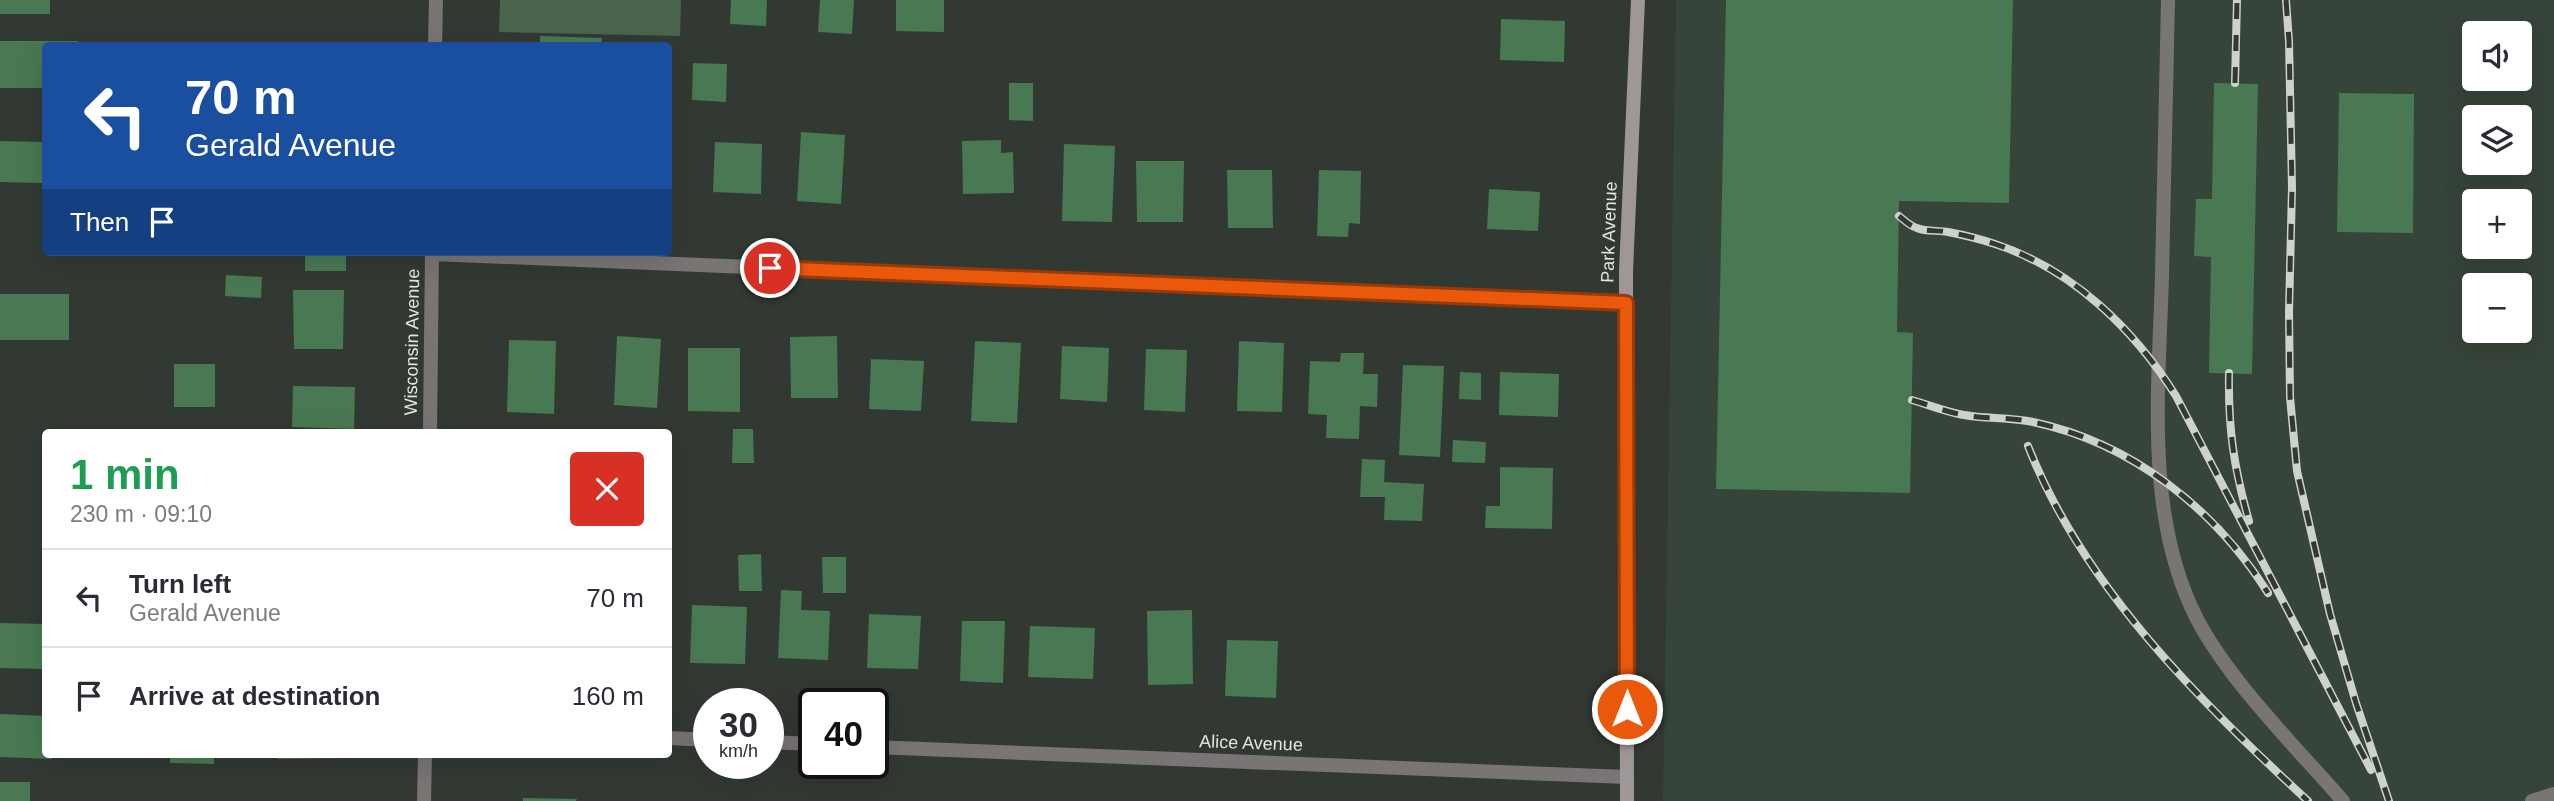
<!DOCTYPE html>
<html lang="en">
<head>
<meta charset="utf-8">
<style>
  :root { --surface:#fff; --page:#f2f2f3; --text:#2b2b33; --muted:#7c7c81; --line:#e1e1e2 }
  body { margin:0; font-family:Helvetica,sans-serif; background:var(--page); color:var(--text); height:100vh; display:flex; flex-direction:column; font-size:26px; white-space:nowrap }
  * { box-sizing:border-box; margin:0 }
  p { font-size:23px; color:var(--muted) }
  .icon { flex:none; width:38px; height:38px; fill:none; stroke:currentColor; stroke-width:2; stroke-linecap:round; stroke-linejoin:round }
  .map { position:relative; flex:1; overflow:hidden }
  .details { position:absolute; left:42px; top:429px; width:630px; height:329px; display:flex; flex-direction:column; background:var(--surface); border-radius:7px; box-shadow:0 7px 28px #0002 }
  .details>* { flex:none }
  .top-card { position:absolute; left:42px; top:42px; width:630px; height:214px; border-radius:7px; box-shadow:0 7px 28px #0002; background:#1a4fa0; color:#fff; overflow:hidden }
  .tools { position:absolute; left:2462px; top:21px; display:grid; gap:14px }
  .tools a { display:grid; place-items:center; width:70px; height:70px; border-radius:7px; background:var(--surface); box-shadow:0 7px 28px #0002; font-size:35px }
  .speed { position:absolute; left:693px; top:688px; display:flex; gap:14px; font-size:35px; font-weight:700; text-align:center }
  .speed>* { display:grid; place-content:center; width:91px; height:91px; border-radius:50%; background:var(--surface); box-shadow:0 7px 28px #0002; line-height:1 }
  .speed small { font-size:18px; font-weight:400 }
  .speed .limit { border:4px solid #111; border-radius:10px; background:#fff; color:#111 }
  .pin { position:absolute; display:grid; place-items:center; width:60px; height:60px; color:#fff; margin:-30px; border:4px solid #fff; border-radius:50%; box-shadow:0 2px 7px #0007 }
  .me { position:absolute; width:77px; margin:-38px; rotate:0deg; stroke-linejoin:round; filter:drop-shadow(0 0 5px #0008) }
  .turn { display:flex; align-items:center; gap:24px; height:147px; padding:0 28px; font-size:32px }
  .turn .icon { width:91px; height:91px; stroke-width:2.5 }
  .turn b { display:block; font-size:49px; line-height:60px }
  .then { display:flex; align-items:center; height:66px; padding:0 28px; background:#0003; gap:14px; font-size:26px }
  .round { display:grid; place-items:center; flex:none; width:74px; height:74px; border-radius:7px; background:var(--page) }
  .summary { display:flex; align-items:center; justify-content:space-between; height:119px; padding:0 28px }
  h1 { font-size:42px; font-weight:700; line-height:52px; color:#1e9e55 }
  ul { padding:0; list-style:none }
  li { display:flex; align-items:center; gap:21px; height:98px; padding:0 28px; border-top:2px solid var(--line) }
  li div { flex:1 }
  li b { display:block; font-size:26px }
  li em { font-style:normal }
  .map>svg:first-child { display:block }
  .built { fill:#374439; fill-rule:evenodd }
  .green { fill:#49654e }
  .building { fill:#487952 }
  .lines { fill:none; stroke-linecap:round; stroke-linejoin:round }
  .lane { stroke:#7a7575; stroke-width:14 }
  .street { stroke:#7a7575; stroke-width:14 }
  .secondary { stroke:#9f9797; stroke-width:14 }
  .rail-casing { stroke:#ced2ce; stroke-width:8 }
  .rail { stroke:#323933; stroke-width:5; stroke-dasharray:16; stroke-linecap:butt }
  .route-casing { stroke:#983908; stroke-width:18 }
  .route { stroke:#ea580c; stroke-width:12 }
  .labels { text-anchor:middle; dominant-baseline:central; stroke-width:7; stroke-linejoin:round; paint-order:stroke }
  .street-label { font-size:18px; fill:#e2e6e2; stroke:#323933 }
</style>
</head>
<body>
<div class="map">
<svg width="2554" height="801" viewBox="0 0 2554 801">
  <rect width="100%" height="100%" fill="#323933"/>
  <path class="built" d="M1676,0h878v801h-891zM2474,33h46v46h-46zM2474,117h46v46h-46zM2474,201h46v46h-46zM2474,285h46v46h-46z"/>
  <path class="green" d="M500,0h181l-1,36 -181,-4z"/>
  <path class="building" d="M0,0h50v14h-50z
    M731,0h36l-1,26 -36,-2z
    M820,0h34l-2,34 -34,-2z
    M896,0h48v32l-48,-1z
    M1726,0h287l-4,203 -110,-2 -2,131 16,1 -3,160 -194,-4z
    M1501,19l64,2 -1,41 -64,-2z
    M540,36l62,2 -1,8h-61z
    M0,41h78v5h-32v42h-46z
    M693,63l34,1 -1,38 -34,-2z
    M1009,83h24v38l-24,-1z
    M2214,83l44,1 -6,290 -43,-1 2,-116 -17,-1 2,-57h16z
    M2339,93l75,1 -1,139 -76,-1z
    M801,132l44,3 -4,69 -44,-3z
    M1001,140v13l12,-1 1,41 -51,1 -1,-53z
    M0,141l44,1 -1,41 -43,-1z
    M715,142l47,2 -1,50 -48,-2z
    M1064,144l51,2 -3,76 -50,-1z
    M1136,161h48l-1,61h-46z
    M1227,170h45l1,58h-45z
    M1319,170l42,1 -1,53 -11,-1 -1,14 -31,-1z
    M1489,189l51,3 -2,39 -51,-2z
    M305,252h41v19h-41z
    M226,275l36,2 -1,21 -36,-2z
    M293,290h51l-1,59h-49z
    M0,294h69v46h-69z
    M617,336l44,3 -4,69 -43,-3z
    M837,336l1,62h-47l-1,-61z
    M509,340l47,1 -2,73 -47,-2z
    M975,341l46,2 -4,80 -46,-2z
    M1239,341l45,2 -2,69 -45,-1z
    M1062,346l47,2 -2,54 -47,-3z
    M688,348h52v64l-52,-1z
    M1146,349l41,1 -2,62 -41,-2z
    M1341,353h23l-1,21h15l-1,33 -17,-1 -1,33 -33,-1 1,-23 -19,-1 2,-53 30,1z
    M871,359l53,2 -3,50 -52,-2z
    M174,364h41v43h-41z
    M1403,365l41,1 -4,91 -41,-2z
    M1460,372l21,1v27l-22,-1z
    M1500,372l59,2 -1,43 -59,-2z
    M293,386l62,1 -1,42 -62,-2z
    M733,429h20l1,34h-22z
    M1453,440l33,2 -1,21 -33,-1z
    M1362,459l23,1 -1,22 40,2 -2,37 -38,-1 1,-23h-25z
    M1500,467l53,1 -1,61 -67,-1 1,-22h14z
    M761,554l1,37h-23l-1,-36z
    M822,557h24v36h-23z
    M781,590l21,1 -1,19 29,1 -2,49 -50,-2z
    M692,605l55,2 -2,57 -55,-1z
    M1192,610l1,74 -45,1 -1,-74z
    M869,614l52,2 -3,53 -51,-1z
    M962,621h43l-2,62 -43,-2z
    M0,623l46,1v45l-46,-1z
    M1030,626l65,2 -2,51 -65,-2z
    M1227,640l51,1 -2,57 -51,-2z
    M0,714l46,2v38h6v5l-52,-2z
    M170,754h44v10l-44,-1z
    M278,754h75v4l-75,1z
    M0,782h30v19h-30z
    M523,798l54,1 -1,2h-53z"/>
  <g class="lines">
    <path class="lane" d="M2168,0c-2,92 -4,184 -6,275 -3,113 -18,241 35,344 33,63 99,128 146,182
      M2532,801l22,-7"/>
    <path class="street" d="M435,46l1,-46
      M432,254l1194,49
      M430,432l2,-180
      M668,738l41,2
      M768,742l46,2
      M873,747l754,30
      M424,801l1,-47"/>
    <path class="secondary" d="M1627,801l-1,-530 12,-271"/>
    <defs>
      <path id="rail" d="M2286,0l3,41 3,147 -3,124 1,85 7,74 33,143 26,89 33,98
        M2235,83l2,-83
        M1899,216c5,4 11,10 18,12 9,4 22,2 31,4 16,3 32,7 47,12 77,25 139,85 181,152l195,374
        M2229,373c-1,56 5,95 20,148
        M1912,400c17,5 34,12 52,15 22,4 46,2 69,7 99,21 182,87 235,171
        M2028,446c56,142 170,253 280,355"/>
    </defs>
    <use href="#rail" class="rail-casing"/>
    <use href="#rail" class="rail"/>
  </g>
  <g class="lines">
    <defs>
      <path id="route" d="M770,268l856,35 1,406"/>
    </defs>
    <use href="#route" class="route-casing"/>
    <use href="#route" class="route"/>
  </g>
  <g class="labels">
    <g class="street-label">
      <text transform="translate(1609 232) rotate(-88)">Park Avenue</text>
      <text transform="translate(412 342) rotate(-89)">Wisconsin Avenue</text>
      <text transform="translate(1251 743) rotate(2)">Alice Avenue</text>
    </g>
  </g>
</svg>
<div class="tools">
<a><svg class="icon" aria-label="sound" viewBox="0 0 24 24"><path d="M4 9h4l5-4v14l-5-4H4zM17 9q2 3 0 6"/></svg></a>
<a><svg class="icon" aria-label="layers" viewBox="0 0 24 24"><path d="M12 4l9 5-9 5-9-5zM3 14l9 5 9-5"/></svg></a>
<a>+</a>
<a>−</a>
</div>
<div class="speed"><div>30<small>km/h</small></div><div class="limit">40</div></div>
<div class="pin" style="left:770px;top:268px;background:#d93025"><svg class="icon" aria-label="arrive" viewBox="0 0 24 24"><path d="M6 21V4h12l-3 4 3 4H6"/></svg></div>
<svg class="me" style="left:1627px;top:709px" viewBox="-20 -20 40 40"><circle r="17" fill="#ea580c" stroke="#fff" stroke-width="3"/><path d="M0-11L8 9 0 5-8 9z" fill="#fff"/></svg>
<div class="top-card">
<div class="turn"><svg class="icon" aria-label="left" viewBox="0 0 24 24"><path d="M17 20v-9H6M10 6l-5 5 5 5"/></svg><div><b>70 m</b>Gerald Avenue</div></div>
<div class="then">Then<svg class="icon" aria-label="arrive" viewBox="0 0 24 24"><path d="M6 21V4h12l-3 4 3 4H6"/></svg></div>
</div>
<section class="details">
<div class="summary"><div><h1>1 min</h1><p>230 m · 09:10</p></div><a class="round" style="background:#d93025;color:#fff"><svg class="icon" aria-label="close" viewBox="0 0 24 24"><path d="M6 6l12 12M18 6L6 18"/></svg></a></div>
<ul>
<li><svg class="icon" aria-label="left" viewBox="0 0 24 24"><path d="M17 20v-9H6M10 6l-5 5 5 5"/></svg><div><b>Turn left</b><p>Gerald Avenue</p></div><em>70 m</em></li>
<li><svg class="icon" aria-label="arrive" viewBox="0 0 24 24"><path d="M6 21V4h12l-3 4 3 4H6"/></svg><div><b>Arrive at destination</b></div><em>160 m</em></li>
</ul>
</section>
</div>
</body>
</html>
